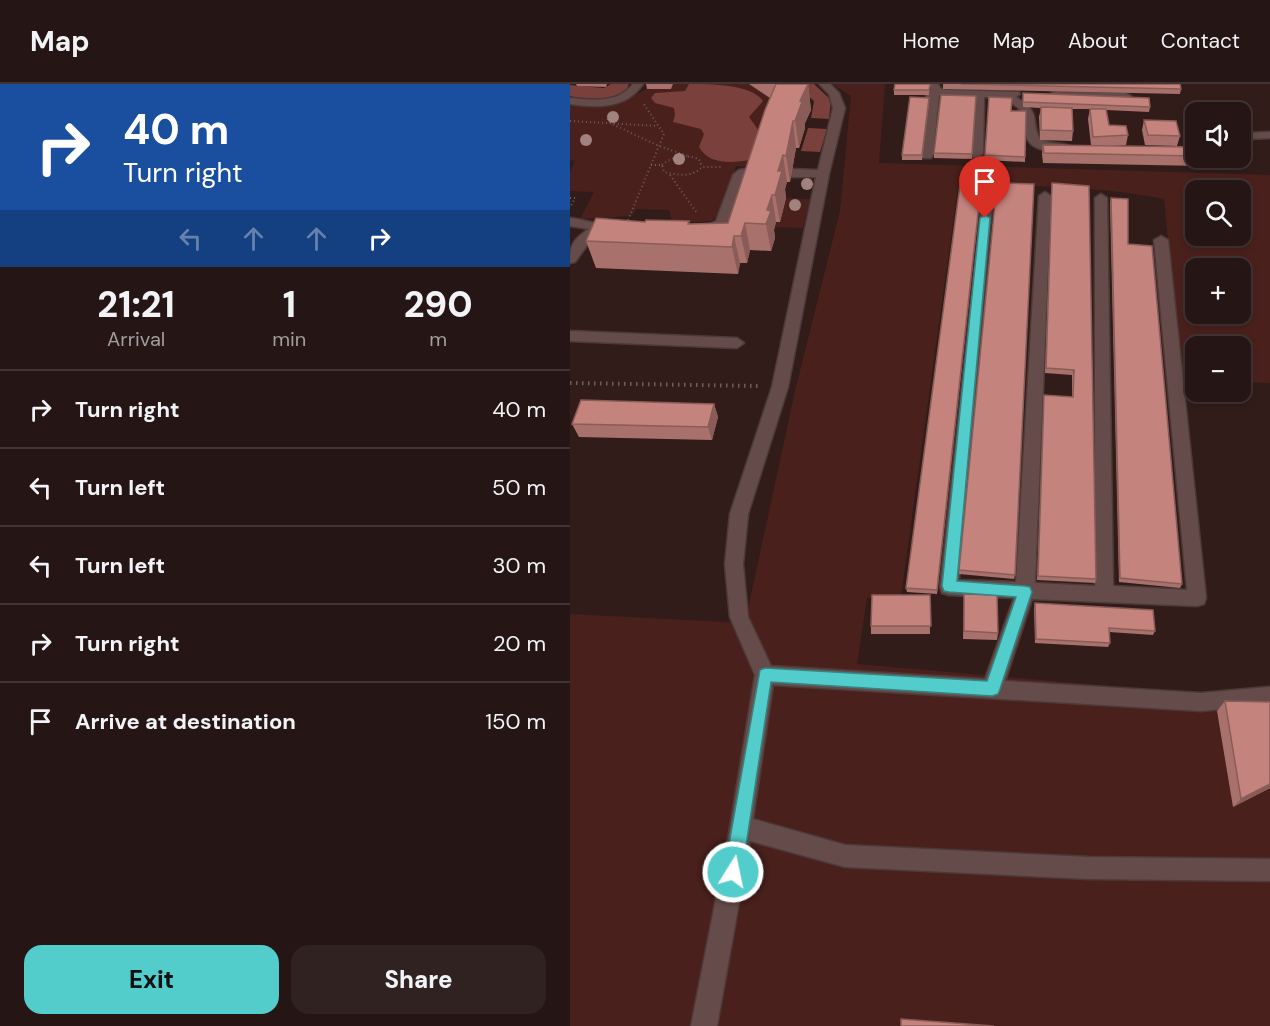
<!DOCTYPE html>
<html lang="en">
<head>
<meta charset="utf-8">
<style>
  :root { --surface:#251514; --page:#312222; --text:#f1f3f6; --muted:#a39fa0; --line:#423434; --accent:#53cdcb }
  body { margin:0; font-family:"DM Sans",sans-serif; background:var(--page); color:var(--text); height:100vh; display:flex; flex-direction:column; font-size:22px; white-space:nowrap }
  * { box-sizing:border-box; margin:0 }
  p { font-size:20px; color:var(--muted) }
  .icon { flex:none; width:33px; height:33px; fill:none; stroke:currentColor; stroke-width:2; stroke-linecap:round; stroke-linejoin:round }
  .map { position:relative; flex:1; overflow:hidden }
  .side { display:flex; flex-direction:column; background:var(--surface); width:570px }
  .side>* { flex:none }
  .guide { background:#1a4fa0; color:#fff; overflow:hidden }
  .tools { position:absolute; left:615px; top:18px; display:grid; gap:12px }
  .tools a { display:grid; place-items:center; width:66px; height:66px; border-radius:12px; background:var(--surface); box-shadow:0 3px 9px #0003,0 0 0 2px var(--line); font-size:30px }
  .pin { position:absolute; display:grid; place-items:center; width:51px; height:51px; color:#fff; margin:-62px -26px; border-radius:50% 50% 50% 0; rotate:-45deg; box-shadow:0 0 6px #0007 }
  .pin .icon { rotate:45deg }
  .me { position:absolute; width:66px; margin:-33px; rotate:10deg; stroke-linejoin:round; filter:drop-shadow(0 0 4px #0008) }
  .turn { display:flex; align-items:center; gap:21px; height:126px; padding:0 24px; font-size:27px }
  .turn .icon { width:78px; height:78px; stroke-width:2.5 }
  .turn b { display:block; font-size:42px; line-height:51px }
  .lanes { display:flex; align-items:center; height:57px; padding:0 24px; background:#0003; justify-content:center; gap:30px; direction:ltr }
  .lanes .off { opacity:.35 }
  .eta { display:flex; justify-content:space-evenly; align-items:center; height:102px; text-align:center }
  .eta b { font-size:36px; font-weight:800; line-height:42px }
  .primary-button { display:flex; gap:12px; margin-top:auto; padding:12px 24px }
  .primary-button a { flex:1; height:69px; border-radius:18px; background:var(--accent); color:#111; font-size:24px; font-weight:800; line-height:69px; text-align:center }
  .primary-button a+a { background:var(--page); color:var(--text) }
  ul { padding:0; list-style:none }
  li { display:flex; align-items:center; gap:18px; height:78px; padding:0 24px; border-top:2px solid var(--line) }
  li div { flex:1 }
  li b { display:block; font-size:22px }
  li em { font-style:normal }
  header { display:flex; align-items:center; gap:36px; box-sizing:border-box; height:84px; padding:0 30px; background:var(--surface); border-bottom:2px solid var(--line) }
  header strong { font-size:28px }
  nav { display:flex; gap:33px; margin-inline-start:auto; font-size:21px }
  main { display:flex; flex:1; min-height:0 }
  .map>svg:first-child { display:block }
  .green { fill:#49201c; fill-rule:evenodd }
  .forest { fill:#7a403b }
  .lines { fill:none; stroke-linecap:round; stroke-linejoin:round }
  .minor-casing { stroke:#4b3a38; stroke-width:3 }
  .path-far1 { stroke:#715d5b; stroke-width:2; stroke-dasharray:1 3; stroke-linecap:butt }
  .path { stroke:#715d5b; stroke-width:4; stroke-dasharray:1.5 4.5; stroke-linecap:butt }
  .minor { fill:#654c4a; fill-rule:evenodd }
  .tree { fill:#a1827e }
  .wall { fill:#a9716b }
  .shaded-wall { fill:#895c57 }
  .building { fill:#c4837c; stroke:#895c57; stroke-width:1.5 }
  .route { fill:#53cdcb; stroke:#368584; stroke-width:1.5 }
</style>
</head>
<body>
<header>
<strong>Map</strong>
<nav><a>Home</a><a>Map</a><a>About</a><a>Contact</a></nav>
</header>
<main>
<section class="side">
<div class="guide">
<div class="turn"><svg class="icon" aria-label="right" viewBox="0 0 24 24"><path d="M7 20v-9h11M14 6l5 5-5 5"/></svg><div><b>40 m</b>Turn right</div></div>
<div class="lanes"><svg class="icon off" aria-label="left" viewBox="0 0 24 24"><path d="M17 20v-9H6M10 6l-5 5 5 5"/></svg><svg class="icon off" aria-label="ahead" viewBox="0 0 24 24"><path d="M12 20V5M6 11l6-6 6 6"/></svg><svg class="icon off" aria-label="ahead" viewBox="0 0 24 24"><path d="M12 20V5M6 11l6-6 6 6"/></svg><svg class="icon" aria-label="right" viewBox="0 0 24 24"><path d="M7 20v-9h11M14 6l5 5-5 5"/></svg></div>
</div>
<div class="eta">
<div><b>21:21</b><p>Arrival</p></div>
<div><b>1</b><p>min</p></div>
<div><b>290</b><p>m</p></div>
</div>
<ul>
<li><svg class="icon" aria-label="right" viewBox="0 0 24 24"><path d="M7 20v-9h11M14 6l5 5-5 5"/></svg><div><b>Turn right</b></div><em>40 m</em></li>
<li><svg class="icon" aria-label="left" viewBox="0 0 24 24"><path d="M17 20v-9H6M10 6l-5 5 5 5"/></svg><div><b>Turn left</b></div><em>50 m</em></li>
<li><svg class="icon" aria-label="left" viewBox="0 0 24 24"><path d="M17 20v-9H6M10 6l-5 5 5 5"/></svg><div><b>Turn left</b></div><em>30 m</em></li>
<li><svg class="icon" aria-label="right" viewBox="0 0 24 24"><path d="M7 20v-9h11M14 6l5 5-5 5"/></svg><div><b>Turn right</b></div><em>20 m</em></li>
<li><svg class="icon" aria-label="arrive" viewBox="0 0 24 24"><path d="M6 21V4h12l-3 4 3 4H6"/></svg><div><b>Arrive at destination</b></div><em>150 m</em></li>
</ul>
<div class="primary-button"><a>Exit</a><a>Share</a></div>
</section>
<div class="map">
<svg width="700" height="942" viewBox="0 0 700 942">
  <rect width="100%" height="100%" fill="#311c1a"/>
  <path class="green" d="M103,0h76l33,22 -22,61 -24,-1 -16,47 -9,8 -34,2 -5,-2 -3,-11 -33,-1 -4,7 -52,3 14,-27 -24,-1v-19l5,-11 -5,-1v-56l29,2 20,-3 28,-14h24z
    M262,0h53l-6,79 391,12v208l-29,-1 -1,-36h-44l-1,35h-13l-18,-182c-67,-13 -138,-15 -206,-12l-57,409 -34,2 -10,66 357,31 19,111 37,-18v238h-700v-412l175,9 50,-232 45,-180 11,-115zM626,106h44v46h-44zM626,184h44v46h-44z
    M216,114l24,1 -7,29 -28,-1 1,-5h4z"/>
  <path class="forest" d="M41,0h18l-3,7c-16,10 -38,10 -56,5v-11l34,3z
    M119,0c23,0 62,0 74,17l-14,16 10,14 -9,29c-18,3 -41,5 -51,-13l5,-13 -3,-5 -28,-7 2,-7 -1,-7 -19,-5 -4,-5 4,-5 30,-2z
    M238,0h6l17,16 -2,19 -18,-1 3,-17 -15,-13z
    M238,44l19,1 -7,23 -19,-1z"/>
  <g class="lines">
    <defs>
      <path id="minor" d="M63,0h10c-17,25 -45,24 -73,20v-6c21,2 48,6 63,-14z
        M249,0h11l9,9 6,15 -16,66 -41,213 -40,127 -5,50 5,53 23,49 214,13 29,-81 -65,-3 -7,-2 -2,-6 43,-395 4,-1 6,4 -34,385 57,2 23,-386 6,-4 6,4 -16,387 60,3v-388l6,-4 6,4 6,388 74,4 -33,-350 7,-4 7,4 38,358 -2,6 -7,2 -165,-7 -27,82 196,12 67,-6h2v18l-69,6 -428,-26 -20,134 92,26 244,12 181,2v22l-181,-2 -244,-12 -95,-26 -33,185h-26l39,-199 25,-152 -25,-58 -5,-53 5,-50 42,-127 44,-210h-24l-6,-4 6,-4 26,1 15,-62 -4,-14z
        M358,0h10l3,5 6,1 72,2 1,2 -4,3c26,18 14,19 23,41 11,8 25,3 35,10 -8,7 -36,4 -44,-5 -6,-7 -4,-14 -5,-22 -3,-19 -26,-24 -41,-24l-1,57 -6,4 -4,-1v-60l-34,-2 -6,60 -2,3h-8l-2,-3 5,-60 5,-5z
        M485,8l70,1 6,3 -6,3 -74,-2v-4z
        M700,48v6l-23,1 -6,-3 6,-3z
        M188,83l6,4 -2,3 -15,2 -4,4 -16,46 -15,6 -18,-1 -2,-3 2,-3 16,-1 6,-3 17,-46 6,-5z
        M0,134c14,1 28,8 41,5l7,4 -27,13 -16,22 -5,1c0,-18 3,-24 19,-34l-19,-3z
        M0,247l167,7 7,5 -7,5 -167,-7z"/>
    </defs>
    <use href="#minor" class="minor-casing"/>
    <path class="path-far1" d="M37,35l5,5 47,22 29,10
      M0,37l88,5
      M81,81h11l2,7c14,3 27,6 38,-5h20
      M92,81c11,-9 23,-11 37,-6l3,8
      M100,91l27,38
      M0,114h5l-4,8
      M58,136l36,-86 -21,-31"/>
    <path class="path" d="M0,299l188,3"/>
    <use href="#minor" class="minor"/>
  </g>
  <g class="tree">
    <circle cx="43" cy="33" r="6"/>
    <circle cx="16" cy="56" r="6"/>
    <circle cx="109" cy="75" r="6"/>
    <circle cx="237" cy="100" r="6"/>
    <circle cx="225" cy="121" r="6"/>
  </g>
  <path class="wall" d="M6,0h31l-1,3 -29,-1z
    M76,0h27l-2,5h-24z
    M179,0h59l3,26 -6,13v5l-6,20h-3l-6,34h-3l-2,7 1,9 -6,24h-4l-2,8 1,8 -4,13 -21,-1 -3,13h-7l-2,11 -142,-6 -10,-27 59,-19 44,-1 1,3 38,-1 42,-125z
    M360,0l-1,11h-35v-5z
    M373,0h237l1,5 -1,5 -237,-5z
    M453,9l127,14 -1,5 -43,-2 3,15 19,10 -2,10 -16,1 86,1v11h9l-3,8 -159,-3 -1,-9 1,-9h48l-3,-26 2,-10h-18l1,22 -1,10 -32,-1 -1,-23 2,-9 -18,-1z
    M406,12l-4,63 -38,-1v-5z
    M419,13l22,14 14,46v5l-40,-2z
    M359,19l-7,57h-20v-5z
    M574,36l36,16 -3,10 -32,-1 -3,-15z
    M427,99l18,392 -1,4 -55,-5z
    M482,99l44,396 -1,4 -58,-3 7,-185 28,2v-22l-27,-2z
    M411,107l-44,403 -30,-2 -1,-4z
    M541,114l71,386 -2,4 -61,-6 -9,-379z
    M144,320l4,13 -6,23 -133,-3 -7,-13z
    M394,510l34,39 -1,7 -34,-1z
    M360,511v39h-59v-8z
    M465,519l120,28 -2,4 -44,-3 1,11 -2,4 -73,-4 -1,-35z
    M655,617l45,1v86l-37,19 -16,-96z"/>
  <path class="shaded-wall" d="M238,0l3,26 -6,13v5l-6,20 -4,-27 5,-20z
    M223,37l3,27 -6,34 -4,-26z
    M213,71l4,27 -2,7 1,9 -6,24 -5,-27 3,-24z
    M202,111l4,27 -2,8 1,8 -4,13 -5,-27 1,-14z
    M175,139l5,27 -3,13 -6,-27z
    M164,152l6,27 -2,11 -6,-27z
    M144,320l4,13 -6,23 -4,-13z
    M700,700v4l-37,19 8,-8z"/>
  <path class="building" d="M206,0h32l-8,17 2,1 -7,19h-2l-7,35 -3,-1 -5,16h4l-7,24h-3l-5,15 4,1 -5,13 -21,-1 -4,13h-7l-2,11 -146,-6 10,-23 49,4 1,-2 43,1 -1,3 40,-1 37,-113z
    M325,0h35l-1,6h-35z
    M391,0h219l1,5z
    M453,9l126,5 1,9 -127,-5z
    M371,11l35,1 -4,58 -38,-1z
    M340,13l19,1 -7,57h-20z
    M419,13l23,1 -1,13h15l-1,46 -40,-2z
    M471,23l31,1 1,23 -32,-1z
    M520,25h16l3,16 17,1 2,9 -35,2z
    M574,36l32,1 4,15 -32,-1z
    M473,61l153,2v9l-152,-3z
    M427,99l37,1 -19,391 -56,-5z
    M482,99l37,3 7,393 -58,-3 6,-181 29,2 1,-27 -28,-2z
    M390,101l21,1 -44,404 -31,-2z
    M541,114l17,1v45l24,2 30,338 -62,-6z
    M11,316l133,4 -6,23 -136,-3z
    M394,510l33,1 1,38 -34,-2z
    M302,511h58l1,31h-60z
    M465,519l118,7 2,21 -46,-3 1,15 -74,-4z
    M655,617l45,1v82l-29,15z
    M331,935l93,7h-93z"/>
  <path class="route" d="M415,131l5,3 -33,363 68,5 5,1 2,5 -32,97 -2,5 -6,2 -221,-14 -29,190 -3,6 -6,2 -6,-2 -3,-6 36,-202 5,-2 222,13 29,-84 -67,-5 -5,-1 -2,-5 38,-368z"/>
</svg>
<div class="tools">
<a><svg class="icon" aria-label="sound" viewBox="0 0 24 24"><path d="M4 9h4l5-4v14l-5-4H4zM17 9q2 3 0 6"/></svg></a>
<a><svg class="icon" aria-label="search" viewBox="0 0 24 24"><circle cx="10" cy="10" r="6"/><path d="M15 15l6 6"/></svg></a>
<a>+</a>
<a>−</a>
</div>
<div class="pin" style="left:415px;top:134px;background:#d93025"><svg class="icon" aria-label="arrive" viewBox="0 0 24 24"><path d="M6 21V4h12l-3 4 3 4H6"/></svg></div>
<svg class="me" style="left:163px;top:788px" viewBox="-20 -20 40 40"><circle r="17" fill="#53cdcb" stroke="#fff" stroke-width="3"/><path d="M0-11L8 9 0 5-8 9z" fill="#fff"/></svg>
</div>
</main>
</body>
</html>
